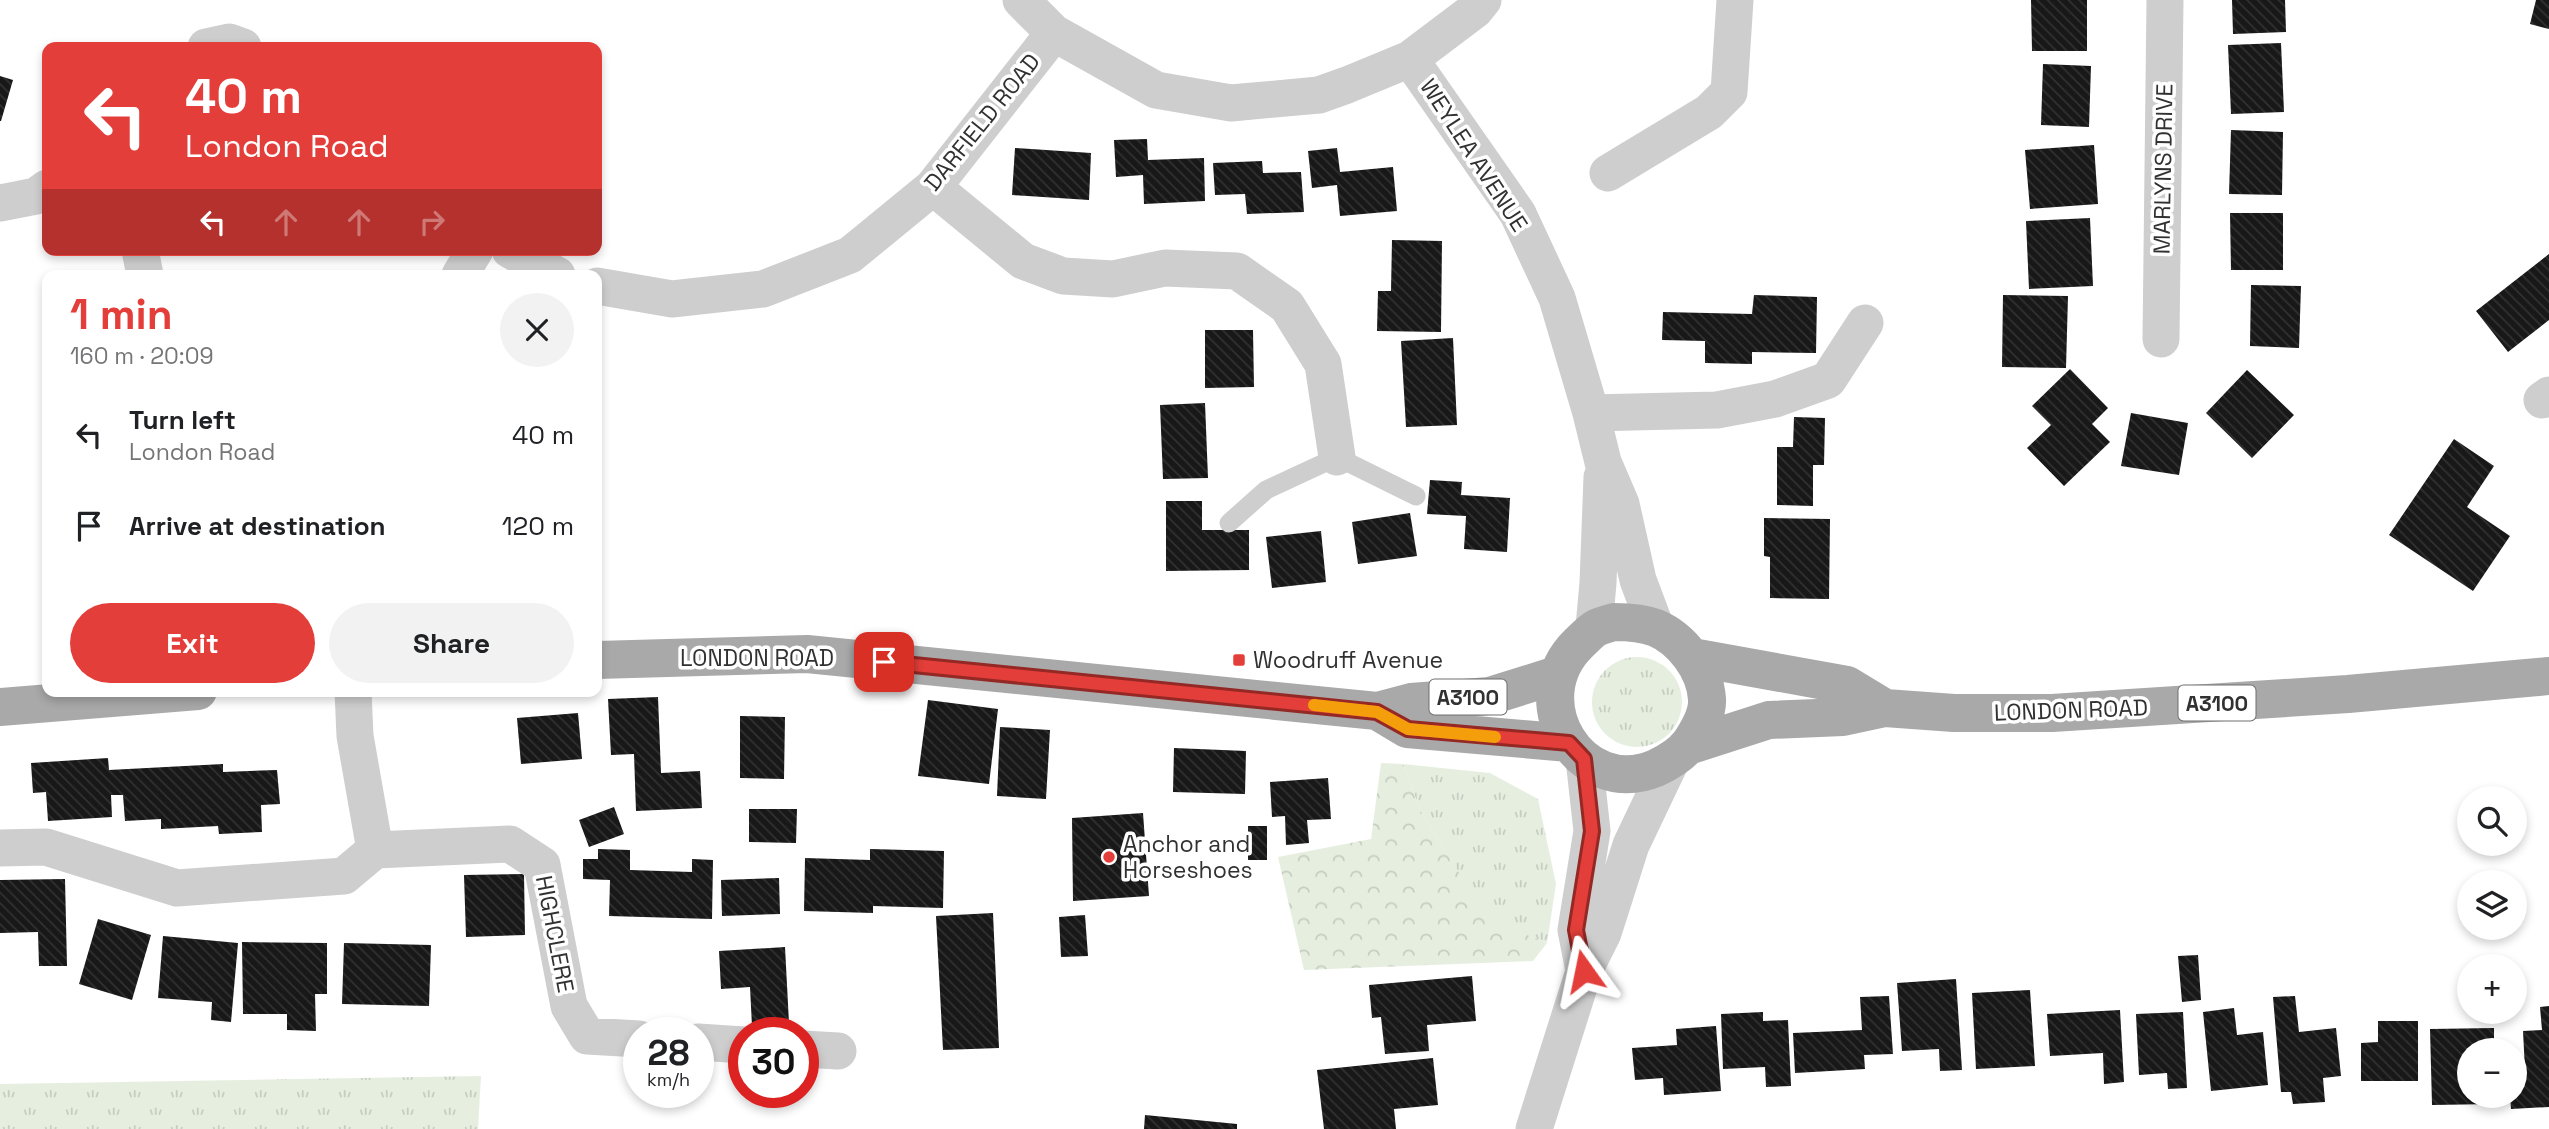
<!DOCTYPE html>
<html lang="en">
<head>
<meta charset="utf-8">
<style>
  :root { --surface:#fff; --page:#f2f2f2; --text:#202124; --muted:#757577; --accent:#e33e39 }
  body { margin:0; font-family:"Space Grotesk",sans-serif; background:var(--page); color:var(--text); height:100vh; display:flex; flex-direction:column; font-size:26px; white-space:nowrap }
  * { box-sizing:border-box; margin:0 }
  p { font-size:23px; color:var(--muted) }
  .icon { flex:none; width:38px; height:38px; fill:none; stroke:currentColor; stroke-width:2; stroke-linecap:round; stroke-linejoin:round }
  .map { position:relative; flex:1; overflow:hidden }
  .sheet { position:absolute; left:42px; top:270px; width:560px; height:427px; display:flex; flex-direction:column; background:var(--surface); border-radius:14px; box-shadow:0 4px 10px #0003 }
  .sheet>* { flex:none }
  .hud { position:absolute; left:42px; top:42px; width:560px; height:214px; border-radius:14px; box-shadow:0 4px 10px #0003; background:#e33e39; color:#fff; overflow:hidden }
  .controls { position:absolute; left:2457px; top:786px; display:grid; gap:14px }
  .controls a { display:grid; place-items:center; width:70px; height:70px; border-radius:50%; background:var(--surface); box-shadow:0 4px 10px #0003; font-size:35px }
  .speed { position:absolute; left:623px; top:1017px; display:flex; gap:14px; font-size:35px; font-weight:700; text-align:center }
  .speed>* { display:grid; place-content:center; width:91px; height:91px; border-radius:50%; background:var(--surface); box-shadow:0 4px 10px #0003; line-height:1 }
  .speed small { font-size:18px; font-weight:400 }
  .speed .limit { border:10px solid #d22; background:#fff; color:#111 }
  .pin { position:absolute; display:grid; place-items:center; width:60px; height:60px; color:#fff; margin:-30px; border-radius:14px; box-shadow:0 4px 10px #0006 }
  .me { position:absolute; width:77px; margin:-38px; rotate:348deg; stroke-linejoin:round; filter:drop-shadow(0 0 5px #0008) }
  .turn { display:flex; align-items:center; gap:24px; height:147px; padding:0 28px; font-size:32px }
  .turn .icon { width:91px; height:91px; stroke-width:2.5 }
  .turn b { display:block; font-size:49px; line-height:60px }
  .lanes { display:flex; align-items:center; height:66px; padding:0 28px; background:#0003; justify-content:center; gap:35px; direction:ltr }
  .lanes .off { opacity:.35 }
  .round { display:grid; place-items:center; flex:none; width:74px; height:74px; border-radius:37px; background:var(--page) }
  .head { display:flex; align-items:center; justify-content:space-between; height:119px; padding:0 28px }
  h1 { font-size:42px; font-weight:700; line-height:52px; color:var(--accent) }
  .cta { display:flex; gap:14px; margin-top:auto; padding:14px 28px }
  .cta a { flex:1; height:80px; border-radius:42px; background:var(--accent); color:#fff; font-size:28px; font-weight:700; line-height:80px; text-align:center }
  .cta a+a { background:var(--page); color:var(--text) }
  ul { padding:0; list-style:none }
  li { display:flex; align-items:center; gap:21px; height:91px; padding:0 28px }
  li div { flex:1 }
  li b { display:block; font-size:26px }
  li em { font-style:normal }
  .map>svg:first-child { display:block }
  .grass { fill:url(#grass-tufts) }
  .forest { fill:url(#forest-crowns) }
  .building { fill:url(#building-back-hatch) }
  .lines { fill:none; stroke-linecap:round; stroke-linejoin:round }
  .lane { stroke:#cecece; stroke-width:19 }
  .street { stroke:#cecece; stroke-width:37 }
  .primary { stroke:#a9a9a9; stroke-width:38 }
  .route-casing { stroke:#942825; stroke-width:18 }
  .route { stroke:#e33e39; stroke-width:12 }
  .slow { stroke:#f59e0b; stroke-width:12 }
  .poi-dot { fill:#e33e39; stroke:#fff; stroke-width:2.5 }
  .labels { text-anchor:middle; dominant-baseline:central; stroke-width:7; stroke-linejoin:round; paint-order:stroke }
  .shield { fill:#fff; stroke:#6f6f6f; stroke-width:2 }
  .shield-label { font-size:21px; font-weight:bold; fill:#313131 }
  .street-label { font-size:23px; fill:#313131; stroke:#fff }
  .poi-label { font-size:23px; fill:#313131; stroke:#fff; text-anchor:start }
</style>
</head>
<body>
<div class="map">
<svg width="2549" height="1129" viewBox="0 0 2549 1129">
  <defs>
    <pattern id="grass-tufts" width="24" height="20" patternUnits="userSpaceOnUse" patternTransform="scale(1.75)"><rect width="24" height="20" fill="#e6eee0"/><path d="M3 7l-1-3M5 7V3M7 7l1-3M15 17l-1-3M17 17v-4M19 17l1-3" fill="none" stroke="#c6cdc1"/></pattern>
    <pattern id="forest-crowns" width="20" height="18" patternUnits="userSpaceOnUse" patternTransform="scale(1.75)"><rect width="20" height="18" fill="#e6eee0"/><path d="M2 6a3 3 0 1 1 6 0M12 15a3 3 0 1 1 6 0" fill="none" stroke="#c6cdc1"/></pattern>
    <pattern id="building-back-hatch" width="6" height="6" patternUnits="userSpaceOnUse" patternTransform="scale(1.75)"><rect width="6" height="6" fill="#181818"/><path d="M-1 5l2 2M0 0l6 6M5-1l2 2" fill="none" stroke="#313131"/></pattern>
  </defs>
  <rect width="100%" height="100%" fill="#fff"/>
  <path class="grass" d="M1592 702a45 45 0 1 1 90 0a45 45 0 1 1-90 0Z
    M1403,764l87,9 48,26 18,85 -9,59 -59,-23 -67,-108z
    M481,1076l-3,53h-478v-45z"/>
  <path class="forest" d="M1381,763l22,1 18,48 67,107 59,24 -14,18 -229,9 -26,-113 93,-18z"/>
  <path class="building" d="M2031,0h56v51h-55z
    M2232,0h53l1,32 -53,2z
    M2536,0h13v29l-19,-5z
    M2281,43l3,69 -53,2 -3,-69z
    M2043,64l48,2 -2,61 -48,-2z
    M0,76l13,4 -12,41h-1z
    M2231,130l52,2 -1,63 -53,-1z
    M1147,139l1,21 56,-2 1,43 -61,3 -1,-29 -27,2 -2,-37z
    M2094,145l4,59 -68,5 -5,-59z
    M1015,148l76,5 -2,47 -77,-5z
    M1337,148l3,24 53,-5 4,44 -57,5 -3,-31 -25,3 -4,-37z
    M1262,161l1,12 38,-1 3,40 -57,2 -2,-20 -30,1 -2,-32z
    M2230,213h53v57h-52z
    M2090,218l3,68 -64,3 -3,-68z
    M1392,240l50,1 -1,91 -64,-1 1,-40h13z
    M2549,254v66l-41,32 -32,-41z
    M2251,285l50,1 -2,62 -49,-2z
    M1754,295l63,2 -1,56 -64,-1v12l-47,-1v-22l-43,-1 1,-28 89,2z
    M2003,295l65,1 -2,72 -64,-1z
    M1205,330h48l1,57 -49,1z
    M1453,338l4,87 -51,2 -5,-86z
    M2070,369l38,39 -16,16 18,18 -46,44 -37,-38 24,-23 -19,-19z
    M2247,370l47,45 -42,43 -46,-45z
    M1205,403l3,75 -45,1 -3,-74z
    M2131,413l57,10 -9,52 -58,-9z
    M1794,417l31,1 -1,47h-11v41l-36,-1v-58h16z
    M2454,439l40,27 -27,41 43,29 -37,55 -84,-56z
    M1430,480l32,2 -1,13 49,3 -3,54 -43,-3 2,-33 -39,-2z
    M1166,501h36v29h47v40l-83,1z
    M1410,513l7,43 -59,8 -6,-42z
    M1764,518l66,1 -1,80 -59,-1v-41l-6,-1z
    M1321,531l5,51 -54,6 -6,-51z
    M658,697l3,76 39,-2 2,37 -66,3 -2,-57 -23,1 -3,-56z
    M928,700l70,9 -9,75 -71,-8z
    M578,713l4,46 -61,5 -4,-46z
    M740,716l45,1 -1,62 -44,-1z
    M1000,727l50,3 -4,69 -49,-3z
    M1174,748l72,3 -1,43 -72,-2z
    M108,758l1,12 114,-6v8l54,-2 3,34 -19,1 1,27 -43,2 -1,-8 -57,3v-10l-36,2 -2,-26h-12l1,22 -64,4 -2,-29 -13,1 -2,-30z
    M1328,778l3,41 -24,1 2,23 -23,2 -1,-29 -13,1 -2,-35z
    M614,807l10,27 -35,13 -10,-27z
    M749,809h48l-1,34 -47,-1z
    M1143,813l6,83 -76,5 -1,-83z
    M1248,826h19v34h-19z
    M598,849l32,1v20l62,2v-13l21,1 -1,59 -103,-3 1,-36 -27,-1v-20h15z
    M870,849l74,2 -1,57 -70,-2v7l-69,-2 1,-53 65,2z
    M524,874l1,61 -59,2 -2,-62z
    M779,878l1,36 -58,2 -1,-36z
    M65,879l2,87h-28l-1,-34 -38,1v-53z
    M993,913l6,135 -56,2 -7,-134z
    M1085,915l3,41 -27,1 -2,-40z
    M98,919l53,16 -19,65 -53,-16z
    M163,936l75,7 -7,79 -20,-2 1,-18 -54,-4z
    M242,942l85,1v51h-12l1,37 -29,-1v-16h-44z
    M344,943l87,2 -2,61 -87,-2z
    M785,947l4,76 -37,3 -2,-39 -29,2 -2,-38z
    M2198,955l3,45 -19,2 -4,-46z
    M1472,976l4,45 -49,4 2,26 -44,3 -4,-37 -9,1 -3,-33z
    M1956,979l6,91 -22,1 -1,-22 -37,2 -5,-68z
    M2030,990l5,76 -59,3 -4,-76z
    M1889,996l4,58 -29,1 1,14 -70,4 -2,-40 69,-3 -2,-33z
    M2295,996l4,36 37,-4 5,48 -18,2 2,24 -32,2 -2,-12h-10l-8,-95z
    M2549,1006v101l-38,2 -1,-13h5v-25l10,-1 -2,-39 19,-1 -2,-23z
    M2234,1008l3,27 26,-3 5,53 -57,6 -8,-79z
    M2120,1010l4,72 -20,2 -1,-31 -53,3 -3,-42z
    M1763,1012v9l25,-1 3,66 -25,1 -1,-20 -42,2 -2,-55z
    M2183,1012l4,76 -19,1 -1,-16 -28,2 -3,-61z
    M2378,1021h40v60h-57v-38l17,-1z
    M1716,1026l5,65 -57,4 -1,-17 -28,2 -3,-32 45,-3 -1,-16z
    M2494,1028v22h-25v46h26v8l-63,1 -2,-76z
    M1433,1058l5,47 -44,4 2,20h-72l-7,-59z
    M1145,1115l92,9v5h-93z"/>
  <g class="lines">
    <path class="lane" d="M1229,523l37,-33 71,-33 79,39"/>
    <path class="street" d="M1021,0l33,33 102,57 75,13 88,-8 28,-10 63,-26 65,-49 8,-10
      M206,47l23,-5 14,5
      M1410,59l108,155 39,84 34,115 12,49 18,42 17,76 18,48
      M1608,173l101,-61 20,-20 6,-92
      M933,187l90,74 40,15 50,3 52,-11 72,3 50,35 36,58 14,93
      M0,203l36,-7 11,-8
      M140,250l5,25
      M510,250l47,25
      M460,275l15,-25
      M597,286l75,13 91,-10 87,-34 83,-68 121,-154
      M2161,339l4,-339
      M2542,400l7,-5
      M1591,413l126,-3 58,-11 53,-19 37,-57
      M1594,627l4,-44 4,-106
      M353,691l2,45 20,114 135,-6 32,21 27,141 18,30 52,3
      M0,848l46,-1 131,41 167,-12 31,-26
      M1584,971l-8,-41 16,-99 -8,-72
      M698,1042l46,3
      M803,1049l35,2
      M1534,1129l50,-158 19,-38 28,-88 40,-84"/>
    <path class="primary" d="M1614,622c14,0 29,1 42,6 26,11 49,41 51,71 1,15 -9,32 -17,44 -9,12 -21,19 -34,25 -76,32 -136,-68 -77,-125 16,-15 13,-15 35,-21z
      M1692,657l155,28 38,23
      M597,660l210,-6 570,57 34,-9 79,-6 67,-21
      M0,707l198,-16
      M1377,711l30,18 162,14
      M1688,746l81,-26 74,-3 42,-9 69,5h98l296,-19 201,-18"/>
  </g>
  <g class="lines">
    <defs>
      <path id="route" d="M884,662l493,50 31,17 161,14 15,16 8,72 -16,99 8,41"/>
    </defs>
    <use href="#route" class="route-casing"/>
    <use href="#route" class="route"/>
    <path class="slow" d="M1314,705l63,7 31,17 87,8"/>
  </g>
  <g class="poi-dot">
    <rect x="1232" y="653" width="14" height="14" rx="3.5"/>
    <circle cx="1109" cy="857" r="7"/>
  </g>
  <g class="labels">
    <g class="shield">
      <rect x="1429.5" y="679.5" width="77" height="35" rx="5"/>
      <rect x="2178.5" y="685.5" width="77" height="35" rx="5"/>
    </g>
    <g class="shield-label">
      <text x="1468" y="697">A3100</text>
      <text x="2217" y="703">A3100</text>
    </g>
    <g class="street-label">
      <text transform="translate(982 122) rotate(-51)">DARFIELD ROAD</text>
      <text transform="translate(1474 155) rotate(57)">WEYLEA AVENUE</text>
      <text transform="translate(2163 169) rotate(-89)">MARLYNS DRIVE</text>
      <text x="757" y="658">LONDON ROAD</text>
      <text transform="translate(2071 710) rotate(-2)">LONDON ROAD</text>
      <text transform="translate(555 934) rotate(79)">HIGHCLERE</text>
    </g>
    <g class="poi-label">
      <text x="1253" y="660">Woodruff Avenue</text>
      <text x="1123" y="844">Anchor and<tspan x="1123" dy="26">Horseshoes</tspan></text>
    </g>
  </g>
</svg>
<div class="controls">
<a><svg class="icon" aria-label="search" viewBox="0 0 24 24"><circle cx="10" cy="10" r="6"/><path d="M15 15l6 6"/></svg></a>
<a><svg class="icon" aria-label="layers" viewBox="0 0 24 24"><path d="M12 4l9 5-9 5-9-5zM3 14l9 5 9-5"/></svg></a>
<a>+</a>
<a>−</a>
</div>
<div class="speed"><div>28<small>km/h</small></div><div class="limit">30</div></div>
<div class="pin" style="left:884px;top:662px;background:#d93025"><svg class="icon" aria-label="arrive" viewBox="0 0 24 24"><path d="M6 21V4h12l-3 4 3 4H6"/></svg></div>
<svg class="me" style="left:1584px;top:971px" viewBox="-20 -20 40 40"><path d="M0-17L14 15 0 8-14 15z" fill="#e33e39" stroke="#fff" stroke-width="4"/></svg>
<div class="hud">
<div class="turn"><svg class="icon" aria-label="left" viewBox="0 0 24 24"><path d="M17 20v-9H6M10 6l-5 5 5 5"/></svg><div><b>40 m</b>London Road</div></div>
<div class="lanes"><svg class="icon" aria-label="left" viewBox="0 0 24 24"><path d="M17 20v-9H6M10 6l-5 5 5 5"/></svg><svg class="icon off" aria-label="ahead" viewBox="0 0 24 24"><path d="M12 20V5M6 11l6-6 6 6"/></svg><svg class="icon off" aria-label="ahead" viewBox="0 0 24 24"><path d="M12 20V5M6 11l6-6 6 6"/></svg><svg class="icon off" aria-label="right" viewBox="0 0 24 24"><path d="M7 20v-9h11M14 6l5 5-5 5"/></svg></div>
</div>
<section class="sheet">
<div class="head"><div><h1>1 min</h1><p>160 m · 20:09</p></div><a class="round"><svg class="icon" aria-label="close" viewBox="0 0 24 24"><path d="M6 6l12 12M18 6L6 18"/></svg></a></div>
<ul>
<li><svg class="icon" aria-label="left" viewBox="0 0 24 24"><path d="M17 20v-9H6M10 6l-5 5 5 5"/></svg><div><b>Turn left</b><p>London Road</p></div><em>40 m</em></li>
<li><svg class="icon" aria-label="arrive" viewBox="0 0 24 24"><path d="M6 21V4h12l-3 4 3 4H6"/></svg><div><b>Arrive at destination</b></div><em>120 m</em></li>
</ul>
<div class="cta"><a>Exit</a><a>Share</a></div>
</section>
</div>
</body>
</html>
